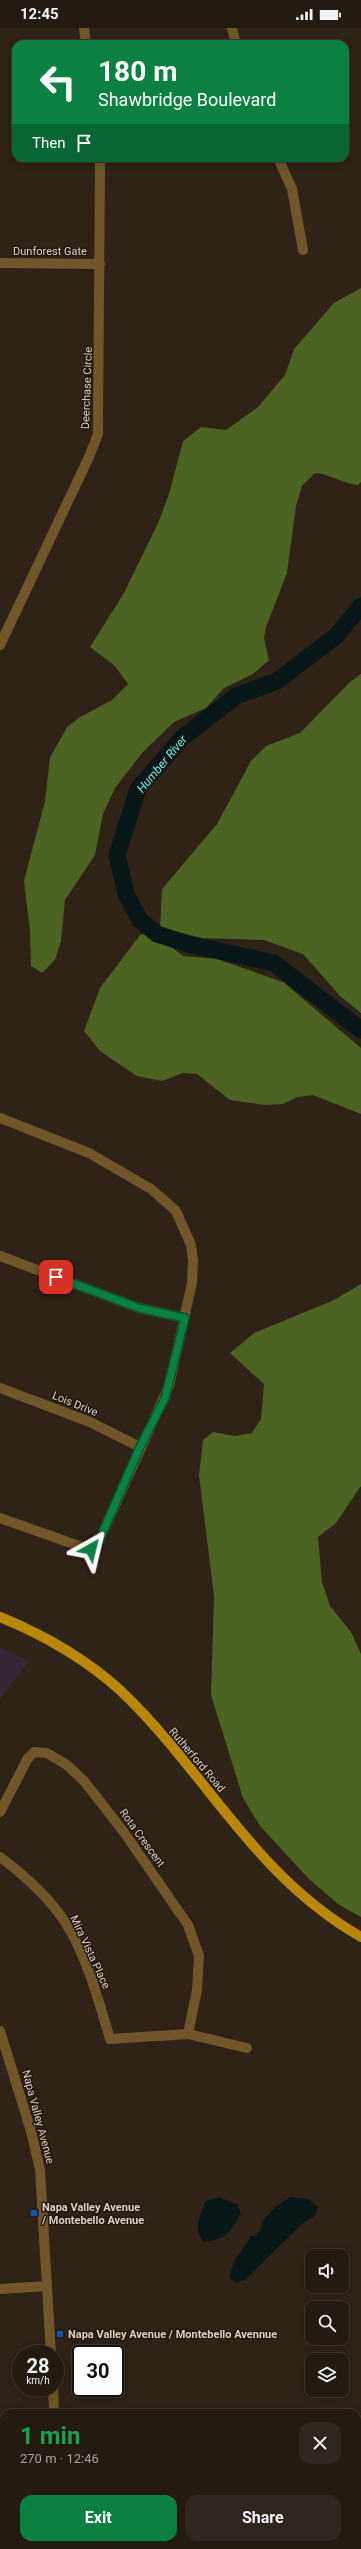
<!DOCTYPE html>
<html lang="en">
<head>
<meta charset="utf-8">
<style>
  :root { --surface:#231a11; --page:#2f271f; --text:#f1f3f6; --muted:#a3a19f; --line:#403831; --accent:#0b8043 }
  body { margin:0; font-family:Roboto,sans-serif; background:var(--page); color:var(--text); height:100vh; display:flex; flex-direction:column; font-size:15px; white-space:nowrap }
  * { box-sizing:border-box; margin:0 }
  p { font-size:13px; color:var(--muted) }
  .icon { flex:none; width:22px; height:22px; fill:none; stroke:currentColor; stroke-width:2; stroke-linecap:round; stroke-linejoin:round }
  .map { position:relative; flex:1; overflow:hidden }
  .panel { position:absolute; left:0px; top:2381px; width:361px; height:140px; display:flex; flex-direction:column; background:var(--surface); border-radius:12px 12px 0 0; box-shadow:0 2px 10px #0003,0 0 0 1px var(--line) }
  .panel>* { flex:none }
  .hud { position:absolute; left:12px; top:12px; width:337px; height:122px; border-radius:12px; box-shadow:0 2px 10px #0003,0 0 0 1px var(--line); background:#0b8043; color:#fff; overflow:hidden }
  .controls { position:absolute; left:305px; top:2221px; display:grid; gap:8px }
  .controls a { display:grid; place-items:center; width:44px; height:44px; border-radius:8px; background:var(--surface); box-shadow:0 2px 10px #0003,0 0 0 1px var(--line); font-size:20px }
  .speed { position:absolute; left:12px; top:2317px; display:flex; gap:8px; font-size:20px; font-weight:700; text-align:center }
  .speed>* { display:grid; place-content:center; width:52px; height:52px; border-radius:50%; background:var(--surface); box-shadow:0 2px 10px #0003,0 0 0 1px var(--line); line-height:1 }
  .speed small { font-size:10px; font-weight:400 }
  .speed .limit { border:2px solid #111; border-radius:6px; background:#fff; color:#111 }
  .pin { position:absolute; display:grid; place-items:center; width:34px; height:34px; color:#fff; margin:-17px; border-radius:8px; box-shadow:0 2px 6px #0006 }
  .me { position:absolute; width:44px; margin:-22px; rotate:37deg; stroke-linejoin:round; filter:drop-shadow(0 0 3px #0008) }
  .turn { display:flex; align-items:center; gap:14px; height:84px; padding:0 20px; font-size:18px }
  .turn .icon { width:52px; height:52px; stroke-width:2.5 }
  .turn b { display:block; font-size:28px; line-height:34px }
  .then { display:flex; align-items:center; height:38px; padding:0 20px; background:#0003; gap:8px; font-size:15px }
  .round { display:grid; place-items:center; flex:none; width:42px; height:42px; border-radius:12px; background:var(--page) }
  .overview { display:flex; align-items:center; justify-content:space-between; height:68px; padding:0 20px }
  h1 { font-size:24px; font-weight:700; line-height:30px; color:#1e9e55 }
  .cta { display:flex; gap:8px; margin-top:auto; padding:8px 20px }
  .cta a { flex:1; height:46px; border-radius:12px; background:var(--accent); color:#fff; font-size:16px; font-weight:700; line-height:46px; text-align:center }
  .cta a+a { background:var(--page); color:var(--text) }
  .status { display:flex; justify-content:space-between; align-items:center; height:28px; padding:0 20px; background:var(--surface); direction:ltr }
  .status svg { height:11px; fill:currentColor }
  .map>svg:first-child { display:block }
  .education { fill:#352734 }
  .green { fill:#2f400f }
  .forest { fill:#4c6321 }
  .water { fill:#091718 }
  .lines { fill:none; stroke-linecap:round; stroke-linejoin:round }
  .river { stroke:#091718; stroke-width:17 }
  .minor { stroke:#6f5729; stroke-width:10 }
  .major { stroke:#b88706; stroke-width:10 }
  .route-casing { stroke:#07532c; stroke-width:10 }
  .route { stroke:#0b8043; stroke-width:7 }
  .transit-dot { fill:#1a4fb4; stroke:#25190e; stroke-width:1.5 }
  .labels { text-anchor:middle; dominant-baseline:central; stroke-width:3; stroke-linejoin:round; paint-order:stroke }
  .street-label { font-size:11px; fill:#d9cfc8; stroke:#25190e }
  .poi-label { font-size:11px; font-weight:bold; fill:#d9cfc8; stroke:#25190e; text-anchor:start }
  .water-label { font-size:12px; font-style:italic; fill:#5df6fb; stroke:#25190e }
</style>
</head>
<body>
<div class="status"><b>12:45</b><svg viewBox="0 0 49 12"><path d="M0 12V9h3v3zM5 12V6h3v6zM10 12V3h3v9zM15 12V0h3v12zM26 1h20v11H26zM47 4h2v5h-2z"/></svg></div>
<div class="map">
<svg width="361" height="2521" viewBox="0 0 361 2521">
  <rect width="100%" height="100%" fill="#2f2217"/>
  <path class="education" d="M0,1619l29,14 -29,38z"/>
  <path class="green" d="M65,2517h32v4h-33z"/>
  <path class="forest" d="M361,260v194l-3,3c-15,-1 -27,-11 -43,-12l-13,13 -6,20 -9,67 -21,54 -2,11 5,22 -16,14 -29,14 -18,20 -32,14 -32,31 -27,35 -12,26 -8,41 -30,45 -4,41 -6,19 -13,13 -11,-7 -1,-35 -6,-50 21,-80 5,-43 17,-31 13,-10 32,-17 16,-16 -13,-18 -25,-19 34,-54 34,-70 11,-29 14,-53 18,-14 25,3 32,-23 27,-32 9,-26 40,-46z
    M361,646v339l-21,-17 -37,-42 -39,-14 -62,-2 -42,-10 2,-39 55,-65 34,-63 15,-15 34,-13 50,-51z
    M154,905l29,23 34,3 66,23 78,66v66l-48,-19 -16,2 -14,7 -19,1 -34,-5 -33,-26 -14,-1 -21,8 -25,-5 -37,-25 -16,-20 16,-43 40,-53z
    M361,1256v202l-25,37 -18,14 4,45 8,24 21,26 10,22v263l-23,-13 -29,-25 -49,-53 -17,-28 -32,-103 3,-99 -15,-121 4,-35 10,-8 22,4 17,-3 9,-14 3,-35 -34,-31 24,-20 80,-33z
    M97,2517h110v4h-110z"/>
  <path class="water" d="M218,2169l19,7 4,10c-12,19 -14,25 -37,28 -12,-13 -4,-27 2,-41z
    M290,2169l18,2 10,8 -3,9 -12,7 -57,56 -10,4 -7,-6 5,-15 17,-26h5l6,-9 -1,-4 14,-16z"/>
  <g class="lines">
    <path class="river" d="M361,578l-25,30 -59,45 -41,15 -54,42 -44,51 -21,66 9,39 14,26 17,14 31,10 86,19 87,67"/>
    <path class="minor" d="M84,0l2,16
      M232,0l4,16
      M278,130l14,31 11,61
      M0,235l100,1
      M0,617l89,-188 9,-23 2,-276
      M0,1090l89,35 62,36 25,22 15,34 2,16 -1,22 -23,103 -71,157 -7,6 -6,-1 -85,-30
      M0,1228l139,52 46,10
      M0,1360l90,34 50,25
      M0,1784l28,-54 6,-6 13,1 20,12 17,16 39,50 65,94 11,31 -2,34 -9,44
      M0,1829c24,18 48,39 65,65 21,32 34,80 45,117l78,-5 59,14
      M0,2003l31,100 9,39 11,184
      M0,2261l47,-3
      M53,2360l1,25
      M0,2478l4,2
      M49,2521l1,-4"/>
    <path class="major" d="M0,1589c44,18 86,42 121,74 86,82 132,184 240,246"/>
  </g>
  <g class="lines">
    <defs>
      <path id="route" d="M56,1249l83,31 46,10 -20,80 -25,49 -38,87 -4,9 -7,6"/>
    </defs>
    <use href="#route" class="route-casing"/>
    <use href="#route" class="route"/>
  </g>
  <g class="transit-dot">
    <rect x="30" y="2181" width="8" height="8" rx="2"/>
    <rect x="56" y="2302" width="8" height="8" rx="2"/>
  </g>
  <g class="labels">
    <g class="street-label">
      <text x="50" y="223">Dunforest Gate</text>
      <text transform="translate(87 360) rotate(-88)">Deerchase Circle</text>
      <text transform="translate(75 1376) rotate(22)">Lois Drive</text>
      <text transform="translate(197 1732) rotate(50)">Rutherford Road</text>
      <text transform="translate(142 1810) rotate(54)">Rota Crescent</text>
      <text transform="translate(90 1924) rotate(65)">Mira Vista Place</text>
      <text transform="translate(38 2089) rotate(75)">Napa Valley Avenue</text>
    </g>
    <g class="poi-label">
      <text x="42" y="2179">Napa Valley Avenue<tspan x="42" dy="13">/ Montebello Avenue</tspan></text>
      <text x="68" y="2306">Napa Valley Avenue / Montebello Avennue</text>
    </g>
    <g class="water-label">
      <text transform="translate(162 736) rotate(-50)">Humber River</text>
    </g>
  </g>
</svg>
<div class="controls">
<a><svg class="icon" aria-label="sound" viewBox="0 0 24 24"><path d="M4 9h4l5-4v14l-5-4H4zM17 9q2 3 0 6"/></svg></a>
<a><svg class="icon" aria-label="search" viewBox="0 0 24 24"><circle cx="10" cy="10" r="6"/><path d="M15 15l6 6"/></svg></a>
<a><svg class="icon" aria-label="layers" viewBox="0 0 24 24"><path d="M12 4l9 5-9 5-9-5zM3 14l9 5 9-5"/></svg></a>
</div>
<div class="speed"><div>28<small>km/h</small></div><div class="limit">30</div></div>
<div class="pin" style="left:56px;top:1249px;background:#d93025"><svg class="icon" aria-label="arrive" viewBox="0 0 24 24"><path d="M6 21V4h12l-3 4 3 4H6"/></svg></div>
<svg class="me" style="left:91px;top:1521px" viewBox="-20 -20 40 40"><path d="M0-17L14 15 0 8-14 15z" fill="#0b8043" stroke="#fff" stroke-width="4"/></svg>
<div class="hud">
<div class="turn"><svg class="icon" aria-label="left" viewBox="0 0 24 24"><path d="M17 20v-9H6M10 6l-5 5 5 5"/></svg><div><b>180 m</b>Shawbridge Boulevard</div></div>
<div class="then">Then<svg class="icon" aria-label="arrive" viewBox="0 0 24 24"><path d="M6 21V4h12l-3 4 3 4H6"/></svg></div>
</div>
<section class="panel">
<div class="overview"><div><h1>1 min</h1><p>270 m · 12:46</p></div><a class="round"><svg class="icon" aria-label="close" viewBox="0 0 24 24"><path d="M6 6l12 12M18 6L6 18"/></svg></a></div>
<div class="cta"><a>Exit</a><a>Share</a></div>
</section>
</div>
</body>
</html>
